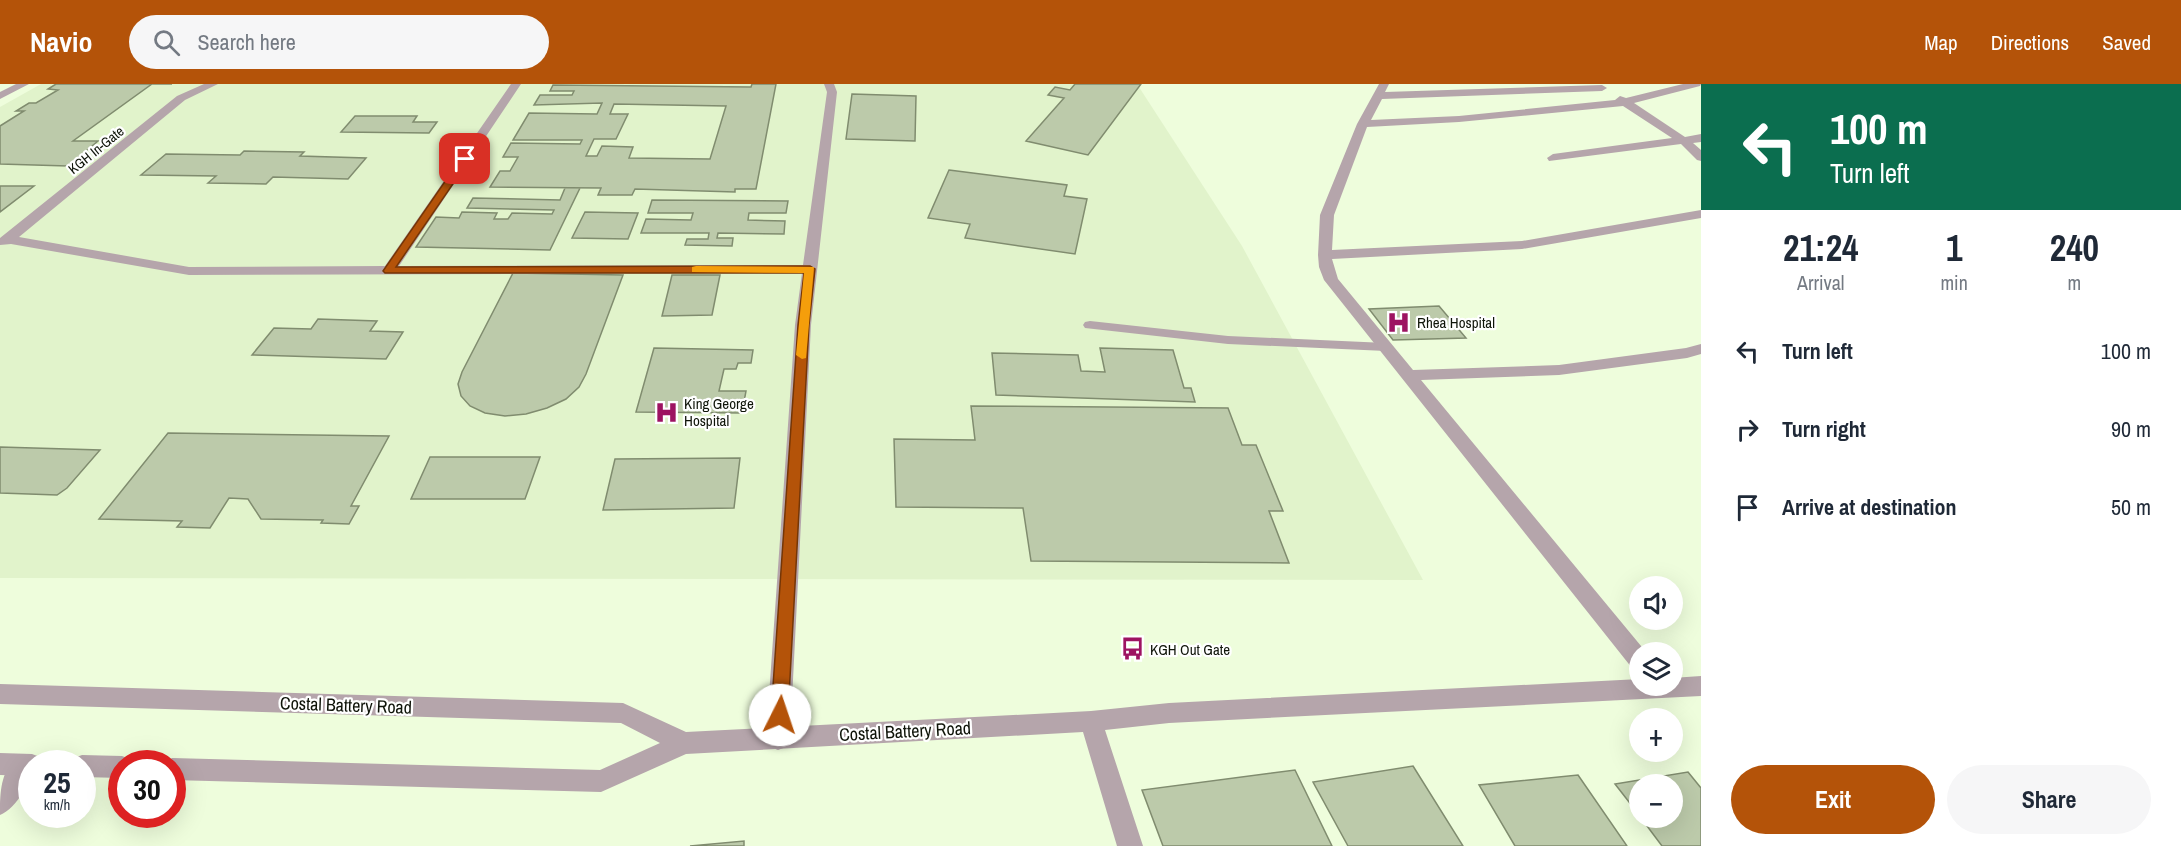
<!DOCTYPE html>
<html lang="en">
<head>
<meta charset="utf-8">
<style>
  :root { --surface:#fff; --page:#f6f6f7; --text:#1f2937; --muted:#747a83; --accent:#b45309 }
  body { margin:0; font-family:"Archivo Narrow",sans-serif; background:var(--page); color:var(--text); height:100vh; display:flex; flex-direction:column; font-size:22px; white-space:nowrap }
  * { box-sizing:border-box; margin:0 }
  p { font-size:20px; color:var(--muted) }
  .icon { flex:none; width:33px; height:33px; fill:none; stroke:currentColor; stroke-width:2; stroke-linecap:round; stroke-linejoin:round }
  .map { position:relative; flex:1; overflow:hidden }
  .sheet { display:flex; flex-direction:column; background:var(--surface); width:480px }
  .sheet>* { flex:none }
  .guide { background:#0b6e4f; color:#fff; overflow:hidden }
  .controls { position:absolute; left:1629px; top:492px; display:grid; gap:12px }
  .controls a { display:grid; place-items:center; width:54px; height:54px; border-radius:50%; background:var(--surface); box-shadow:0 6px 24px #0002; font-size:30px }
  .speed { position:absolute; left:18px; top:666px; display:flex; gap:12px; font-size:30px; font-weight:700; text-align:center }
  .speed>* { display:grid; place-content:center; width:78px; height:78px; border-radius:50%; background:var(--surface); box-shadow:0 6px 24px #0002; line-height:1 }
  .speed small { font-size:15px; font-weight:400 }
  .speed .limit { border:9px solid #d22; background:#fff; color:#111 }
  .pin { position:absolute; display:grid; place-items:center; width:51px; height:51px; color:#fff; margin:-26px; border-radius:12px; box-shadow:0 3px 9px #0006 }
  .me { position:absolute; width:66px; margin:-33px; rotate:4deg; stroke-linejoin:round; filter:drop-shadow(0 0 4px #0008) }
  .turn { display:flex; align-items:center; gap:21px; height:126px; padding:0 30px; font-size:27px }
  .turn .icon { width:78px; height:78px; stroke-width:2.5 }
  .turn b { display:block; font-size:42px; line-height:51px }
  .eta { display:flex; justify-content:space-evenly; align-items:center; height:102px; text-align:center }
  .eta b { font-size:36px; font-weight:700; line-height:42px }
  .cta { display:flex; gap:12px; margin-top:auto; padding:12px 30px }
  .cta a { flex:1; height:69px; border-radius:36px; background:var(--accent); color:#fff; font-size:24px; font-weight:700; line-height:69px; text-align:center }
  .cta a+a { background:var(--page); color:var(--text) }
  ul { padding:0; list-style:none }
  li { display:flex; align-items:center; gap:18px; height:78px; padding:0 30px }
  li div { flex:1 }
  li b { display:block; font-size:22px }
  li em { font-style:normal }
  header { display:flex; align-items:center; gap:36px; box-sizing:border-box; height:84px; padding:0 30px; background:var(--accent); color:#fff }
  header strong { font-size:28px }
  nav { display:flex; gap:33px; margin-inline-start:auto; font-size:21px }
  .search { width:420px; height:54px; background:var(--page); display:flex; align-items:center; gap:15px; box-sizing:border-box; padding:0 21px; border-radius:33px; color:var(--muted); font-size:22px }
  main { display:flex; flex:1; min-height:0 }
  .map>svg:first-child { display:block }
  .built { fill:#e1f3cb }
  .building { fill:#bccaaa; stroke:#808c6f; stroke-width:1.5; fill-rule:evenodd }
  .lines { fill:none; stroke-linecap:round; stroke-linejoin:round }
  .service { fill:#b5a5ab; fill-rule:evenodd }
  .minor { fill:#b5a5ab; fill-rule:evenodd }
  .tertiary { fill:#b5a5ab; fill-rule:evenodd }
  .route { fill:#b45309; stroke:#753606; stroke-width:1.5 }
  .slow { fill:#f59e0b }
  .labels { text-anchor:middle; dominant-baseline:central; stroke-width:4.5; stroke-linejoin:round; paint-order:stroke }
  .far-street-label { font-size:14px; fill:#0f1409; stroke:#fff }
  .poi-label { font-size:15px; fill:#0f1409; stroke:#fff; text-anchor:start }
  .near-street-label { font-size:18px; fill:#0f1409; stroke:#fff }
</style>
</head>
<body>
<header>
<strong>Navio</strong>
<div class="search"><svg class="icon" aria-label="search" viewBox="0 0 24 24"><circle cx="10" cy="10" r="6"/><path d="M15 15l6 6"/></svg>Search here</div>
<nav><a>Map</a><a>Directions</a><a>Saved</a></nav>
</header>
<main>
<div class="map">
<svg width="1701" height="762" viewBox="0 0 1701 762">
  <rect width="100%" height="100%" fill="#eefddc"/>
  <path class="built" d="M41,0h1096l105,162 181,334 -1423,-2v-471z"/>
  <path class="building" d="M56,0h116h-20l-79,57h25l-30,25 -68,-2v-38l24,-15h-8l13,-8h7l22,-13 -10,-1z
    M752,0h24l-20,105h-21v3l-100,-3 -3,6h-34l3,-7 -111,-1 10,-16h10l8,-14h-15l8,-14 69,1 2,-4h-69l16,-27 68,1 5,-11 -68,2 6,-10h32l2,-4h-24l3,-6 198,2zM614,20l112,2 -16,53 -81,-1 4,-11 -31,-1 -5,10h-11l8,-17h22l12,-25h-18z
    M1075,0h66l-53,71 -62,-14 38,-43 -16,-3 7,-8 15,3z
    M852,10l64,2 -1,45 -69,-2z
    M355,32h62l-4,6h24l-8,11 -88,-1z
    M244,67l60,1 -4,4 66,2 -18,21 -75,-2 -7,7 -58,-1 8,-7 -75,-1 25,-21 74,1z
    M949,86l118,15 -3,11 23,3 -12,55 -110,-16 5,-14 -42,-6z
    M0,102h34l-34,26z
    M565,104h15l-30,62 -134,-3 20,-30 23,1 3,-6 35,1 -3,6h14l4,-6 40,1 2,-4 -87,-2 6,-10 87,2z
    M652,116l136,1 -2,12h-37l-1,7 37,1 -1,13 -66,-1 -1,5h16l-1,8 -47,-1 2,-6h21l1,-6h-68l5,-14 45,1 2,-7h-45z
    M585,128l53,1 -10,26 -56,-1z
    M513,189l110,2 -37,99 -7,13 -13,12 -19,9 -21,6 -21,2 -20,-3 -15,-7 -9,-10 -3,-12 4,-12z
    M672,191h48l-8,40 -50,1z
    M1439,222l27,32 -73,2 -24,-31z
    M318,235l59,2 -7,10 33,1 -17,27 -134,-4 22,-27 37,1z
    M654,264l99,2 -2,13h-13l-2,6h-12l-5,22h27l-4,22 -106,-1z
    M1100,264l73,2 11,38h7l4,14 -199,-7 -4,-42 86,2 3,16 24,1z
    M971,322l257,2 14,37h14l27,66h-14l20,52 -258,-2 -8,-53 -127,-1 -2,-68 81,1z
    M168,349l221,3 -38,70h8l-10,18 -28,-1 2,-3 -62,-1 -13,-20 -19,-1 -19,30 -33,-1 5,-6 -83,-2z
    M0,363l100,3 -33,38 -10,7 -57,-2z
    M430,373h110l-15,42h-114z
    M740,374l-6,50 -131,2 12,-51z
    M1413,682l50,80h-115l-35,-64z
    M1295,686l37,76h-169l-21,-56z
    M1688,688l13,16v58h-39l-21,-28h31v-34h-32v32l-25,-32z
    M1578,691l49,71h-112l-36,-61z
    M744,757v5h-54z"/>
  <g class="lines">
    <path class="service" d="M1090,237l138,15 158,7 7,4 -7,4 -158,-7 -143,-16 -2,-3 2,-3z"/>
    <path class="minor" d="M204,0h14l-33,16 -166,137 170,30 196,-1 126,-182h10l-122,182 404,-1 24,-173 -3,-8h10l3,8 -26,233 -21,414 -4,8 -8,3 -8,-3 -4,-8 29,-414 7,-52 -613,2 -178,-31 -11,1v-7l177,-142z
      M1379,0h10l-4,8 217,-7 5,3 -5,3 -220,8 -11,21 88,-4 156,-16 5,-4 6,2 57,-14h18l-1,2 -66,17 51,34 16,-3v8l-8,1 8,7v11l-4,-1 -16,-16 -132,17 -2,-3 6,-4 119,-16 -49,-32 -164,16 -92,5 -33,88 -2,35 190,-9 179,-31v8l-179,31 -190,10 6,20 75,91 146,-5 127,-17 15,-4v10l-14,4 -128,17 -138,5 225,272h-6v18l-8,-2 -308,-388 -5,-13 -1,-12 2,-40 37,-91z
      M25,670l8,3 3,7h-4c0,17 -15,44 -32,51 0,-23 0,-51 25,-61z"/>
    <path class="tertiary" d="M16,0h13l-29,15v-7z
      M1701,592v20l-532,27 -64,7 38,116h-26l-34,-114 -397,22 -85,38 -429,-12v-16h-9l9,-6 428,12 60,-27 -39,-20 -621,-19v-20l623,19 63,29 405,-21 78,-8 471,-24v7h32v-8z
      M0,669l32,1 8,3 3,7h-11v12l-32,-1z
      M82,671l40,1 8,3 2,5h-10v14l-40,-1v-13h-11l3,-6z"/>
  </g>
  <path class="route" d="M465,72l5,3 -74,108 414,-1 5,3 -6,56 -21,390 -2,6 -6,2 -6,-2 -3,-6 27,-390 6,-52h-419l-2,-2 79,-114z"/>
  <path class="slow" d="M696,182l118,1 -8,91 -4,1 -6,-4 8,-82 -112,-1v-5z"/>
  <defs>
    <symbol id="hospital-bare" viewBox="-9 -9 18 18"><path d="M-5-5h3v3.5h4V-5h3V5h-3V1.5h-4V5h-3Z" fill="#9d1361" stroke="#fff" stroke-width="2.5" paint-order="stroke"/></symbol>
    <symbol id="bus-bare" viewBox="-9 -9 18 18"><path d="M-5-6H5V4H4V6H2V4H-2V6H-4V4H-5ZM-3.5-4V0h7V-4ZM-3.5 1.2v1.5H-2V1.2ZM2 1.2v1.5H3.5V1.2Z" fill="#9d1361" stroke="#fff" stroke-width="2.5" paint-order="stroke"/></symbol>
  </defs>
  <g fill-rule="evenodd">
    <use href="#hospital-bare" x="1382" y="222" width="33" height="33"/>
    <use href="#hospital-bare" x="650" y="312" width="33" height="33"/>
    <use href="#bus-bare" x="1116" y="548" width="33" height="33"/>
  </g>
  <g class="labels">
    <g class="far-street-label">
      <text transform="translate(96 66) rotate(-39)">KGH In-Gate</text>
    </g>
    <g class="poi-label">
      <text x="1417" y="238">Rhea Hospital</text>
      <text x="684" y="319">King George<tspan x="684" dy="17">Hospital</tspan></text>
      <text x="1150" y="565">KGH Out Gate</text>
    </g>
    <g class="near-street-label">
      <text transform="translate(346 621) rotate(2)">Costal Battery Road</text>
      <text transform="translate(905 647) rotate(-3)">Costal Battery Road</text>
    </g>
  </g>
</svg>
<div class="controls">
<a><svg class="icon" aria-label="sound" viewBox="0 0 24 24"><path d="M4 9h4l5-4v14l-5-4H4zM17 9q2 3 0 6"/></svg></a>
<a><svg class="icon" aria-label="layers" viewBox="0 0 24 24"><path d="M12 4l9 5-9 5-9-5zM3 14l9 5 9-5"/></svg></a>
<a>+</a>
<a>−</a>
</div>
<div class="speed"><div>25<small>km/h</small></div><div class="limit">30</div></div>
<div class="pin" style="left:465px;top:75px;background:#d93025"><svg class="icon" aria-label="arrive" viewBox="0 0 24 24"><path d="M6 21V4h12l-3 4 3 4H6"/></svg></div>
<svg class="me" style="left:780px;top:631px" viewBox="-20 -20 40 40"><circle r="19" fill="#fff"/><path d="M0-13L10 11 0 6-10 11z" fill="#b45309"/></svg>
</div>
<section class="sheet">
<div class="guide">
<div class="turn"><svg class="icon" aria-label="left" viewBox="0 0 24 24"><path d="M17 20v-9H6M10 6l-5 5 5 5"/></svg><div><b>100 m</b>Turn left</div></div>
</div>
<div class="eta">
<div><b>21:24</b><p>Arrival</p></div>
<div><b>1</b><p>min</p></div>
<div><b>240</b><p>m</p></div>
</div>
<ul>
<li><svg class="icon" aria-label="left" viewBox="0 0 24 24"><path d="M17 20v-9H6M10 6l-5 5 5 5"/></svg><div><b>Turn left</b></div><em>100 m</em></li>
<li><svg class="icon" aria-label="right" viewBox="0 0 24 24"><path d="M7 20v-9h11M14 6l5 5-5 5"/></svg><div><b>Turn right</b></div><em>90 m</em></li>
<li><svg class="icon" aria-label="arrive" viewBox="0 0 24 24"><path d="M6 21V4h12l-3 4 3 4H6"/></svg><div><b>Arrive at destination</b></div><em>50 m</em></li>
</ul>
<div class="cta"><a>Exit</a><a>Share</a></div>
</section>
</main>
</body>
</html>
